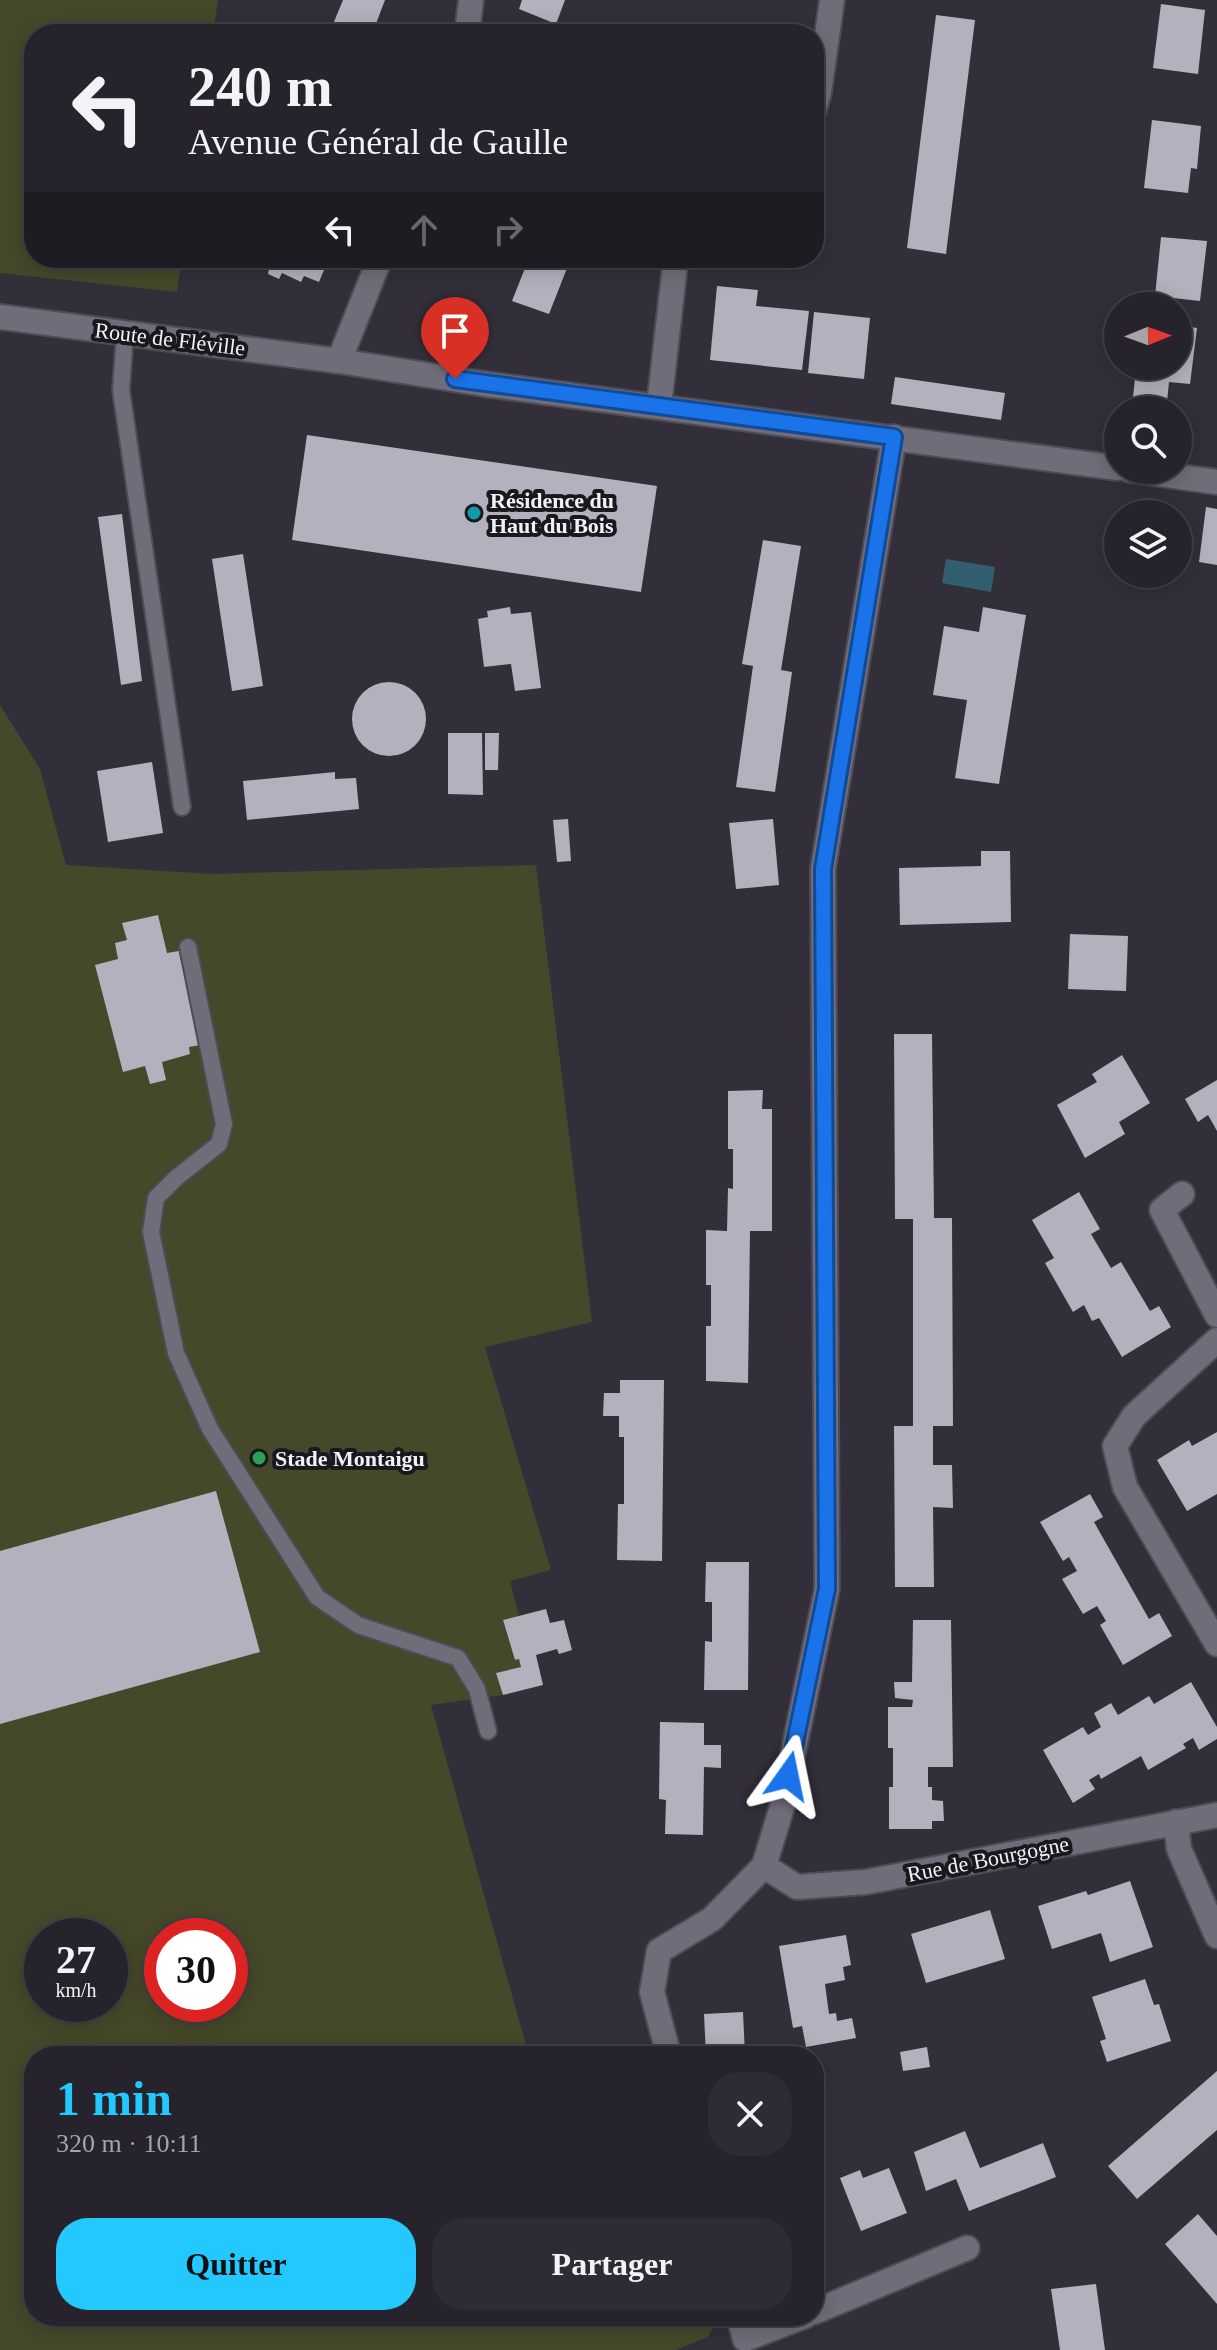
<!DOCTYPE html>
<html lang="fr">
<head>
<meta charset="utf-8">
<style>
  :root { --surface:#26232c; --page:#2e2b34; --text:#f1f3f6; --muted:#a4a4a9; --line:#424048; --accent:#23c9fe }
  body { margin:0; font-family:Georgia,serif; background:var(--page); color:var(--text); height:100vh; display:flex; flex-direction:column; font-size:30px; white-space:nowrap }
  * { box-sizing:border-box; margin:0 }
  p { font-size:26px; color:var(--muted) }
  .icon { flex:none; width:44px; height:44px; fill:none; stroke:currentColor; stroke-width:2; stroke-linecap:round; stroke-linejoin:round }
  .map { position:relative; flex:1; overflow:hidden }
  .drawer { position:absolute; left:24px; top:2046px; width:800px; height:280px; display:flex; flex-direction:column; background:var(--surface); border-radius:32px; box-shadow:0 4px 20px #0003,0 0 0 2px var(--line) }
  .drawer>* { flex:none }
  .hud { position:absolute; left:24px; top:24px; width:800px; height:244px; border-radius:32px; box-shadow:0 4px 20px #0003,0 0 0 2px var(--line); background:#26232c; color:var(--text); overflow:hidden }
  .needle { width:52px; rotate:89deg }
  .fabs { position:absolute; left:1104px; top:292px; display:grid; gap:16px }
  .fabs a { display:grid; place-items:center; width:88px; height:88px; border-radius:50%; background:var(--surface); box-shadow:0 4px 20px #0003,0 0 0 2px var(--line); font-size:40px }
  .speed { position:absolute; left:24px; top:1918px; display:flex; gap:16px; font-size:40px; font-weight:700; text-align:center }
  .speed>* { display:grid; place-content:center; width:104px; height:104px; border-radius:50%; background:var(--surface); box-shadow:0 4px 20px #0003,0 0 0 2px var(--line); line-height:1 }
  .speed small { font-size:20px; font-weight:400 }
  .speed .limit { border:12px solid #d22; background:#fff; color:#111 }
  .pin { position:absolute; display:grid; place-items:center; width:68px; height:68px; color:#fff; margin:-82px -34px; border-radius:50% 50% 50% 0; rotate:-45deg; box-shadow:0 0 8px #0007 }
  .pin .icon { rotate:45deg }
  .me { position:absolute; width:88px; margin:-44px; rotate:12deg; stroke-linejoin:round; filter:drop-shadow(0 0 6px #0008) }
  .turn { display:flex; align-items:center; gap:28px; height:168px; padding:0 32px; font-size:36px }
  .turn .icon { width:104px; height:104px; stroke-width:2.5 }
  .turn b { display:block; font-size:56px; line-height:68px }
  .lanes { display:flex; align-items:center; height:76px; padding:0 32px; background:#0003; justify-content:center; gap:40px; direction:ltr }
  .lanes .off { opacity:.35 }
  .round { display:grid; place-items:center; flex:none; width:84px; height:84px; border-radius:32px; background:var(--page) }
  .head { display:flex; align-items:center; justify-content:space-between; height:136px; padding:0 32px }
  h1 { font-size:48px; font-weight:700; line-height:60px; color:var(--accent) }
  .primary-button { display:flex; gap:16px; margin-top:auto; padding:16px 32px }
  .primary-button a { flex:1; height:92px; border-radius:32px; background:var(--accent); color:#111; font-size:32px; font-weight:700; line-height:92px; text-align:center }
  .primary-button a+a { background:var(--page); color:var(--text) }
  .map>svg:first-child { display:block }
  .green { fill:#46482a; fill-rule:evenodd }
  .water { fill:#315f70 }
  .building { fill:#b4b1bf }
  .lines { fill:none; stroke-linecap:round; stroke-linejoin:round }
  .lane-casing { stroke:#4e4b55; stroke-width:20 }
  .street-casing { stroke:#4e4b55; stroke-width:28 }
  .secondary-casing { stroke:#4e4b55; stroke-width:28 }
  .lane { stroke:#706d7a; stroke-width:16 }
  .street { stroke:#706d7a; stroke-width:24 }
  .secondary { stroke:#706d7a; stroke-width:24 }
  .route-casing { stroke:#114b97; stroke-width:20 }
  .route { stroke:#1a73e8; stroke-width:14 }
  .culture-dot { fill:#0f9aa8; stroke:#19181d; stroke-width:3 }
  .leisure-dot { fill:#2e9e5b; stroke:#19181d; stroke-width:3 }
  .labels { text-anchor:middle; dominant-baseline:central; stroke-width:8; stroke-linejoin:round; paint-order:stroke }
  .street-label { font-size:22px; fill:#f2f1f8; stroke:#19181d }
  .poi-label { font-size:22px; font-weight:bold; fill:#f2f1f8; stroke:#19181d; text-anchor:start }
</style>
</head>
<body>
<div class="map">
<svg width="1217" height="2350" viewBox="0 0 1217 2350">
  <rect width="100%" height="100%" fill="#322f3a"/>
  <path class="green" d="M0,0h218l-5,34h-179v224h148l-5,34 -177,-19z
    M0,705l40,64 26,96 146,9 324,-9 56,457 -107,25 66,223 -41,11 9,35 -16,5 12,39 4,-1 2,8 -25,6 7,22 -72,10 98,351h-495v260h686l-12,21 -32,13h-676zM42,1936h68v68h-68zM162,1936h68v68h-68z"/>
  <path class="water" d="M946,559l49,8 -4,25 -49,-9z"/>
  <path class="building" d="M343,0h42l-13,34h-43z
    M522,0h43l-9,24 -37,-15z
    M1161,4l44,6 -7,64 -45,-6z
    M936,15l39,5 -29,234 -39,-6z
    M1152,120l49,6 -4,43 -6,-1 -3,25 -44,-5z
    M1161,237l46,4 -7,60 -45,-5z
    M271,258h58l-10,24 -15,-6 -3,6 -19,-9 -3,6 -11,-5z
    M529,258h42l-22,56 -37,-13z
    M717,286l41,4 -2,16 53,5 -7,59 -92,-10z
    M814,312l56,6 -6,61 -56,-6z
    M1178,325l19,3 -7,56 -21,-2 -2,20 -34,-5 2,-19h6l2,-12h35z
    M895,377l110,16 -4,27 -110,-16z
    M307,435l350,51 -16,106 -349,-52z
    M1206,507l11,2v56l-18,-3z
    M122,514l20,167 -21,4 -23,-168z
    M763,540l38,6 -20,124 11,2 -17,120 -39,-5 17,-121 -11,-2z
    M243,554l20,132 -31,5 -20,-132z
    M510,607l1,7 20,-2 10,76 -26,3 -4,-27 -27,3 -6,-48 10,-2 -1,-6z
    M983,607l43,8 -27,169 -44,-6 12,-78 -34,-5 11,-69 35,6z
    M352 719a37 37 0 1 1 74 0a37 37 0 1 1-74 0Z
    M448,733h34l1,62 -35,-1z
    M485,733h14l-1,37h-13z
    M152,762l11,71 -55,9 -11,-71z
    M335,772v7l21,-1 3,31 -112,11 -4,-39z
    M568,819l3,42 -14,1 -4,-42z
    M773,819l6,66 -43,4 -7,-66z
    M981,851h29l1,71 -111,3 -1,-57 82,-2z
    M158,915l9,38 12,-2 21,94 -11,2 1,7 -28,8 4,18 -16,4 -5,-18 -22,6 -28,-107 23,-6 -3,-16 12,-3 -5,-17z
    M1070,934l58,2 -2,55 -58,-2z
    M894,1034h38l2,184h18l1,208h-20v39h19l1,43 -20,-1 1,80h-39l-1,-161h19v-207h-18z
    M1122,1055l28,48 -31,19 6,12 -40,24 -28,-53 40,-23 -5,-8z
    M1217,1080v51l-9,-16 -10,7 -13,-23z
    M763,1090l-1,19h10v122h-22l-2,152 -42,-2v-55h5v-41h-5v-55l21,1 1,-43 5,1v-40h-5v-58z
    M1079,1192l21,37 -9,5 20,34 10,-6 29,49 9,-5 12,21 -49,30 -23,-39 -7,3 -8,-16 -11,7 -28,-49 9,-5 -22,-38z
    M620,1380h44l-2,181 -45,-1 1,-56h6v-67h-5v-21h-16l1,-23h16z
    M1217,1432v62l-30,17 -30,-51 32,-20 3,6z
    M216,1491l44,161 -260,72v-173z
    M1090,1494l13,23 -9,5 55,97 10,-6 13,23 -49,29 -23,-40 6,-4 -9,-15 -14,8 -21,-35 15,-8 -8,-14 -6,4 -23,-39z
    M706,1562h43l-1,128h-44l1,-49 7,1v-40h-7z
    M546,1609l4,14 14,-3 8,30 -13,4 -2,-5 -21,6 7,30 -40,10 -7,-22 25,-6 -2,-8 -4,1 -12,-40z
    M913,1620h38l2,147h-25v20h4v13l11,1 1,20h-12v8h-43v-42h4v-39h-5v-41h24l1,-7 -18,-2 -1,-16h18z
    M1191,1682l26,45v12l-18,11 -6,-12 -10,6 3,4 -38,22 -7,-14 -40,23 -2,-5 -10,6 6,9 -22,14 -30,-53 40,-23 5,8 13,-8 -7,-14 17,-10 7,12 31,-19 5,8z
    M660,1722l44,1v22h17v23l-17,-1 -1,68 -38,-1 1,-34 -7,-1z
    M1130,1881l23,66 -43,15 -9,-29 -49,16 -14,-43 48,-15 2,4z
    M990,1910l15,49 -79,24 -15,-49z
    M846,1935l5,30 -8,2 2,13 -20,4 4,30 7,-1 1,8 15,-3 4,20 -50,9 -4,-21 -9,2 -14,-82z
    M1145,1979l9,26 5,-1 12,37 -64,21 -7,-21 6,-2 -14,-42z
    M743,2012l2,43 -39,1 -2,-42z
    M927,2047l3,20 -27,4 -3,-19z
    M1217,2071v59l-80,69 -29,-33z
    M965,2131l15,37 63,-25 13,34 -87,34 -13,-32 -30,12 -12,-39z
    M889,2168l18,45 -46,18 -21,-53 20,-8 3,8z
    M1198,2214l19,22v68l-52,-60z
    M1096,2284l9,66h-45l-9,-61z"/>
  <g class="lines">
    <defs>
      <path id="lane" d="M125,333l-4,57 61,417
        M188,947l36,177 -5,20 -43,34 -20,20 -5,34 25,121 34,76 107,168 41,28 100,33 19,31 11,42"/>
      <path id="street" d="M467,34l4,-34
        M814,110l5,-18 13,-92
        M339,361l41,-103
        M659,406l16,-141 3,-7
        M1182,1194l-20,16 55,105
        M1217,1340l-83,76 -19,30 10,41 92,157
        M1176,1822l3,27 38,87
        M764,1866l33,21 69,-5 351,-67
        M669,2056l-17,-64 7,-41 53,-32 52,-53 18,-59 45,-218 -4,-720 71,-432
        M814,2312l153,-64
        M739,2316l6,23 60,-23"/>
      <path id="secondary" d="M0,317l339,44 145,23 634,84
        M1130,470l87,12"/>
    </defs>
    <use href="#lane" class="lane-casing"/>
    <use href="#street" class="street-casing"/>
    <use href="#secondary" class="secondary-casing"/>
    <use href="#lane" class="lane"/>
    <use href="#street" class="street"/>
    <use href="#secondary" class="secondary"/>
  </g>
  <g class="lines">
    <defs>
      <path id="route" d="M455,379l439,58 -71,432 4,720 -39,187"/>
    </defs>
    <use href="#route" class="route-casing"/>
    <use href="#route" class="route"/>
  </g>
  <circle class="culture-dot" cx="474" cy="513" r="8"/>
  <circle class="leisure-dot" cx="259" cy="1458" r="8"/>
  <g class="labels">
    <g class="street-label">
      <text transform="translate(170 339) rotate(7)">Route de Fléville</text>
      <text transform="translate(988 1859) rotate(-11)">Rue de Bourgogne</text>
    </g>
    <g class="poi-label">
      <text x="490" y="500">Résidence du<tspan x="490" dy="25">Haut du Bois</tspan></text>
      <text x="275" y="1458">Stade Montaigu</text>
    </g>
  </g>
</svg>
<div class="fabs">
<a><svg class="needle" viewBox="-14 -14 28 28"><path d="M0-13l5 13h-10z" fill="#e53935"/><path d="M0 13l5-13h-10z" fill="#a4a4a9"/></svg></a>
<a><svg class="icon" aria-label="search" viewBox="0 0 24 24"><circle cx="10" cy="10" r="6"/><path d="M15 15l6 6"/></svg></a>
<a><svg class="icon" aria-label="layers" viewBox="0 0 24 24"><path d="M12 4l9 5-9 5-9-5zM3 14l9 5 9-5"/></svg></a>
</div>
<div class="speed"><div>27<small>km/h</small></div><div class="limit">30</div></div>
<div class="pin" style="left:455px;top:379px;background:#d93025"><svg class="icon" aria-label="arrive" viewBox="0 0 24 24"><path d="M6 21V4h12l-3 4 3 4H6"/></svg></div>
<svg class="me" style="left:788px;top:1776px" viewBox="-20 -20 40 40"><path d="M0-17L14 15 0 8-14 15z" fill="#1a73e8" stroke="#fff" stroke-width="4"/></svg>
<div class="hud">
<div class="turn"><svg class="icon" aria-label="left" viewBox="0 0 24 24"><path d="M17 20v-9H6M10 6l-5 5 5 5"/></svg><div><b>240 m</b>Avenue Général de Gaulle</div></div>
<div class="lanes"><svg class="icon" aria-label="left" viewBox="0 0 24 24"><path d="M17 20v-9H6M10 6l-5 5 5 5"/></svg><svg class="icon off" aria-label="ahead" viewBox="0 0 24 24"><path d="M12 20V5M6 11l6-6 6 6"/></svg><svg class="icon off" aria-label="right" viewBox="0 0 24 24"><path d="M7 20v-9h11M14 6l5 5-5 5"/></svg></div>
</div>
<section class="drawer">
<div class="head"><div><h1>1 min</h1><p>320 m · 10:11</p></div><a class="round"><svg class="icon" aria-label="close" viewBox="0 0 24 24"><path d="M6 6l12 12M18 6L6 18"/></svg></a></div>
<div class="primary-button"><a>Quitter</a><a>Partager</a></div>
</section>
</div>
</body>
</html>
